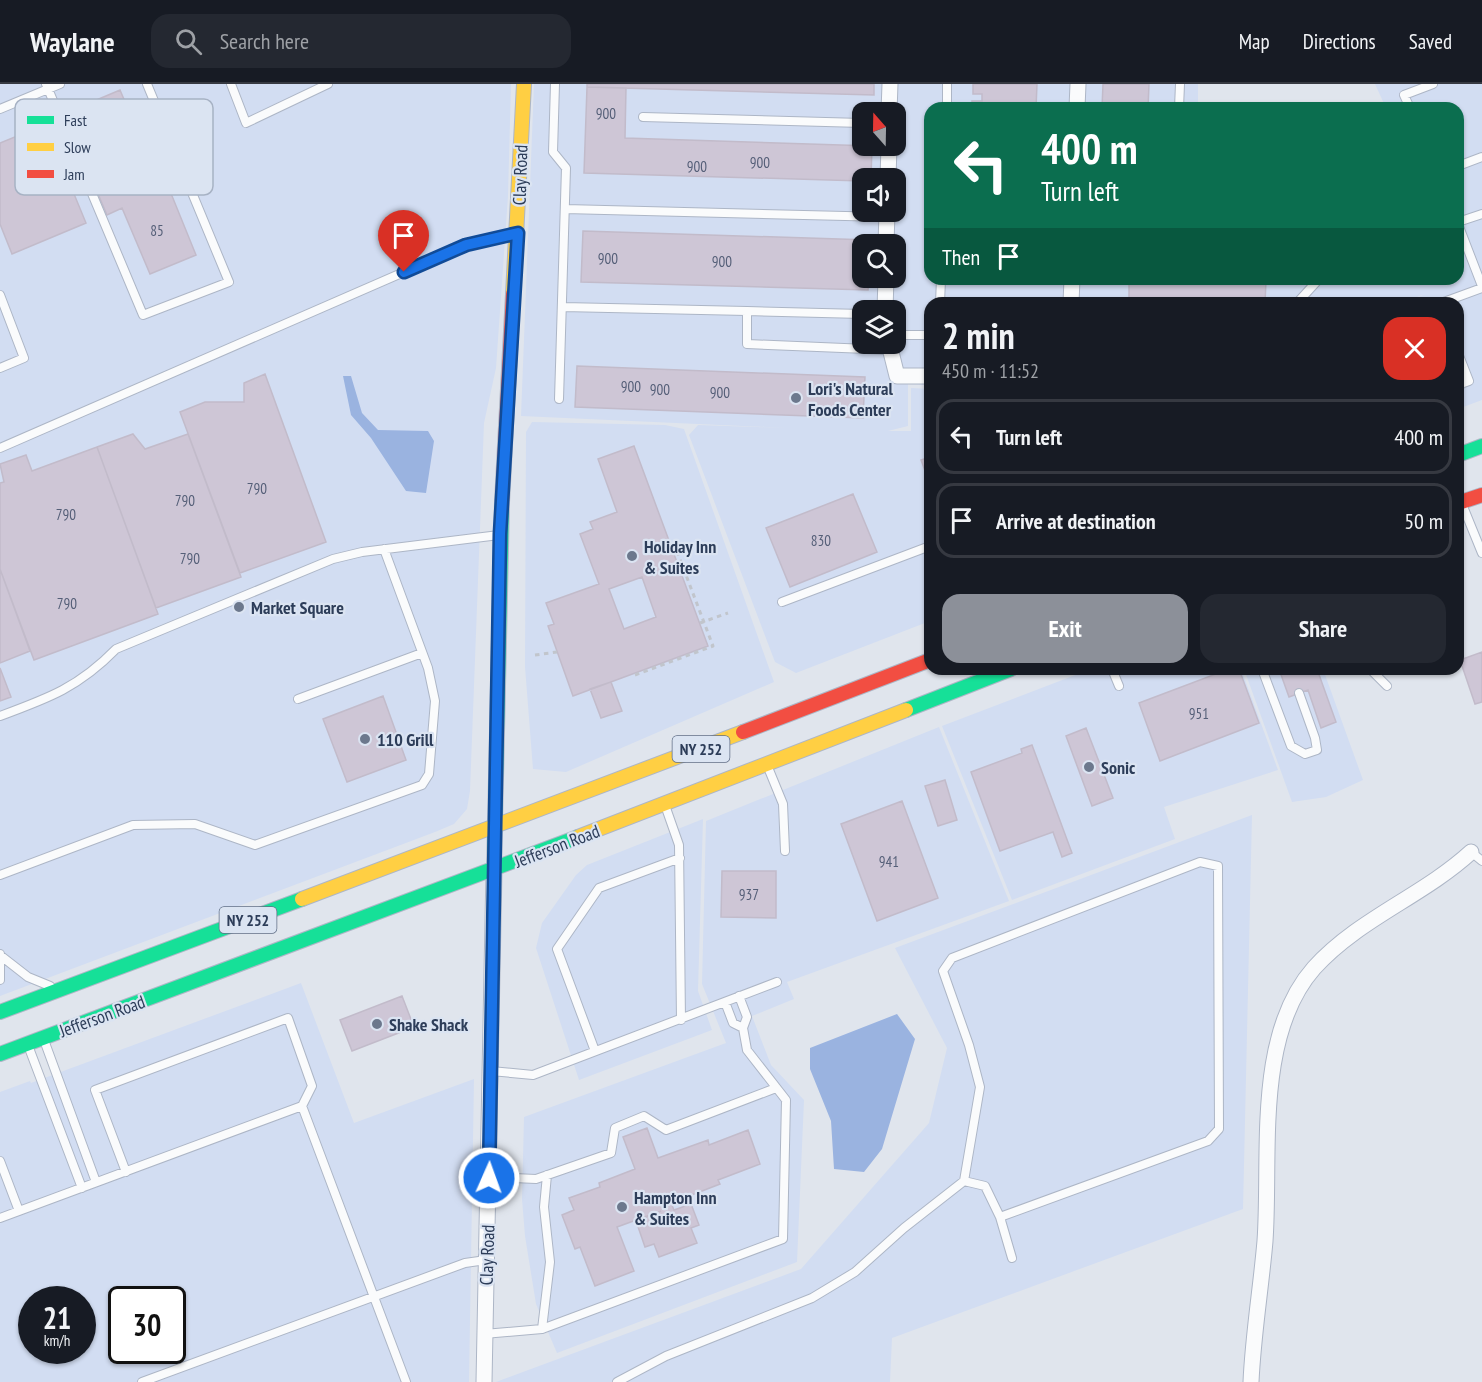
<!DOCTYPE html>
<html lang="en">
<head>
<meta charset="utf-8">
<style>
  :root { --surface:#171b24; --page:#242831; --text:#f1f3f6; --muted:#9ea1a6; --line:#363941; --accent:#8c9099 }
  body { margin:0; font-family:"PT Sans Narrow",sans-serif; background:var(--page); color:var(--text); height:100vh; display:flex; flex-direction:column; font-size:22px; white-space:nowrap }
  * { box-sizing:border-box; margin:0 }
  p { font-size:20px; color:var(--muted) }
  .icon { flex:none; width:33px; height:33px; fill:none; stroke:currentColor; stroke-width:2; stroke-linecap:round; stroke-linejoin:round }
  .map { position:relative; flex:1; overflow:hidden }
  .details { position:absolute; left:924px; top:213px; width:540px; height:378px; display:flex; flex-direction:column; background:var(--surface); border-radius:18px; box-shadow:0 2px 4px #0004 }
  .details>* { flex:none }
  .banner { position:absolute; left:924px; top:18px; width:540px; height:183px; border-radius:18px; box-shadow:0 2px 4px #0004; background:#0b6e4f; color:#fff; overflow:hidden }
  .needle { width:39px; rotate:340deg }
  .tools { position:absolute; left:852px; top:18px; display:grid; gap:12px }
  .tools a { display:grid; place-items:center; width:54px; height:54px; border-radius:12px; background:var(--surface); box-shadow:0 2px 4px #0004; font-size:30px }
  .speed { position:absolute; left:18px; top:1202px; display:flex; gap:12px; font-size:30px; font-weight:700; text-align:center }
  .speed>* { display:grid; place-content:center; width:78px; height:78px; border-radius:50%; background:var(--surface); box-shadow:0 2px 4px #0004; line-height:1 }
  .speed small { font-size:15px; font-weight:400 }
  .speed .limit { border:3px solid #111; border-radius:9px; background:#fff; color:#111 }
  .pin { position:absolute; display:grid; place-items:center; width:51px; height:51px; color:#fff; margin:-62px -26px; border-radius:50% 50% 50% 0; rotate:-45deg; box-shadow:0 0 6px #0007 }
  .pin .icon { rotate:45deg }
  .me { position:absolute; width:66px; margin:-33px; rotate:2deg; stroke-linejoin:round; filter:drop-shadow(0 0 4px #0008) }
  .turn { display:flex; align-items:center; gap:21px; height:126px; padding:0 18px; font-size:27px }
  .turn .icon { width:78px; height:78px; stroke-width:2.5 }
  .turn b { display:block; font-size:42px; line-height:51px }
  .then { display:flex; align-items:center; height:57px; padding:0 18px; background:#0003; gap:12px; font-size:22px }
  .round { display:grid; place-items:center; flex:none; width:63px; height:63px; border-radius:18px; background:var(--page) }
  .summary { display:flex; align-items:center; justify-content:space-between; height:102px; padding:0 18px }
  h1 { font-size:36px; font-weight:700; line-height:45px }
  .primary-button { display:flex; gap:12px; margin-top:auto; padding:12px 18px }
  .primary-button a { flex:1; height:69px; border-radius:18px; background:var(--accent); color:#fff; font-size:24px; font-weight:700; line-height:69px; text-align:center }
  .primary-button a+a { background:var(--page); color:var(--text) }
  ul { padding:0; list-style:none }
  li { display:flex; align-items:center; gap:18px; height:75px; margin:0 12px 9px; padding:0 6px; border:3px solid var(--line); border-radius:18px }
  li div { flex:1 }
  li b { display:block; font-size:22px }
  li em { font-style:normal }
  header { display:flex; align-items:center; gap:36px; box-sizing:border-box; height:84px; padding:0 30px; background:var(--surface); border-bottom:2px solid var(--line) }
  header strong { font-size:28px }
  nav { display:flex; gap:33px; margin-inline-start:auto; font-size:21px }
  .search { width:420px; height:54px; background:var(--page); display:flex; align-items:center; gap:15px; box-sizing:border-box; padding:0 21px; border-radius:18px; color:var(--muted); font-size:22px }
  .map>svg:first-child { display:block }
  .built { fill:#d2ddf2; fill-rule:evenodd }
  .water { fill:#9ab3e0 }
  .building { fill:#cec6d6; stroke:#c2bbca; stroke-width:1.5; fill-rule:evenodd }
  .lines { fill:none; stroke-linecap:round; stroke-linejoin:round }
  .lane-casing { stroke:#adb6c6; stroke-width:10 }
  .street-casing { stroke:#adb6c6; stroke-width:17 }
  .fast-casing { stroke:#adb6c6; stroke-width:16 }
  .slow-casing { stroke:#adb6c6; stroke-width:16 }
  .jam-casing { stroke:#adb6c6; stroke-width:16 }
  .path { stroke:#c1c5cc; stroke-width:3; stroke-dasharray:4.5 4.5; stroke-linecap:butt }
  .lane { stroke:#fafbfc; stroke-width:8 }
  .street { stroke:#fafbfc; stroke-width:15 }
  .fast { stroke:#16e098; stroke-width:14 }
  .slow { stroke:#ffcf43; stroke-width:14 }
  .jam { stroke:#f24e42; stroke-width:14 }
  .route-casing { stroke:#114b97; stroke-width:15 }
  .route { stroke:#1a73e8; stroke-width:10 }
  .poi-dot { fill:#6c788d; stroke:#dbe4f2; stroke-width:2 }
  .labels { text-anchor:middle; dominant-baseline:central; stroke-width:4.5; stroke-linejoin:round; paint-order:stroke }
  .number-label { font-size:15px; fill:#555f78 }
  .shield { fill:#dbe4f2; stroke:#616f87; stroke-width:1.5 }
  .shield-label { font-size:16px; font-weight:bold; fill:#2d3d59 }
  .street-label { font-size:18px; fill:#2d3d59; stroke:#dbe4f2 }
  .poi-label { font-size:18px; font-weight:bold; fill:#2d3d59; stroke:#dbe4f2; text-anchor:start }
  .key { fill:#dbe4f2; stroke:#a7b2c4; stroke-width:1.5 }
  .key-label { font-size:16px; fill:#2d3d59 }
</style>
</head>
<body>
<header>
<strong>Waylane</strong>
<div class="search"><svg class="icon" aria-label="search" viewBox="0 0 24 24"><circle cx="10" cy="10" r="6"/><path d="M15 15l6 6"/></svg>Search here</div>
<nav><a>Map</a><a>Directions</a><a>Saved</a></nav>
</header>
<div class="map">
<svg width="1482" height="1298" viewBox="0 0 1482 1298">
  <rect width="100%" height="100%" fill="#e0e5ed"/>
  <path class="built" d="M0,0h511l-3,112 -12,172 -12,55 -14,368 -3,18 -13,15 -19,8 -435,164z
    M534,0h664v19l180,3 1,2h-449v171h513l3,7 14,-11 -2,-4v-163h-72l-11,-24h107v316l-24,9v-106h-52l19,-9 -24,9h-471v82l-22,-1v42l-20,5h23v-43l19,1v232l-134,52 -21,-11 -86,-227 9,-10 91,3 -268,-12zM862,28h34v34h-34zM862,94h34v34h-34zM862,160h34v34h-34zM862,226h34v34h-34z
    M532,338l133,3 19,4 90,253 -208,90 -33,-3 -8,-102 1,-235z
    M1091,585h150l37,101 -114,37 11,32 -163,61 -70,-174z
    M1244,585h79l40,111 -37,17 -34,5z
    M939,643l70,174 -222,81 7,17 -42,17 19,49 33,35 -7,162 -240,91 -21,-49 -11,-68 -3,-37 2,-82 202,-74 -24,-59 4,-163z
    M1252,731l-9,394 -351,129 -2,44h-394l305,-113 128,-146 18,-75 -52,-100z
    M703,735l-5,172 14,39 -133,50 -43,-132 6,-25 34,-48 11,-10z
    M301,899l53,140 120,-44 -5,303h-469v-290l30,-11 1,2zM32,1215h50v51h-50zM122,1215h50v51h-50z"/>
  <path class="water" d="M343,292h8l11,37 16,17 50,1 6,10 -8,52 -20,-2 -35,-53 -20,-23z
    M897,930l18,25 -33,110 -18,23 -30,-3 -3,-48 -21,-52v-21z"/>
  <path class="building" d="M587,0h287v11l-287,-8z
    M973,0h64l-1,24h-64v-7h10v-7h-9z
    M1103,0h46l-1,24h-46z
    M587,3l39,1 -1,50 247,8 -1,32h-9v3l-278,-8z
    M120,6l9,21 19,-8 35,83 -13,5 26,64 -46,19 -28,-66 -15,7 -34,-80 23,-9 -9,-22z
    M27,48l7,18 19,-7 33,80 -74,31 -12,-30v-81z
    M583,147l287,9v4h-8v34h7l-1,12 -287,-8z
    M968,195h66v2z
    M1129,195l137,2 -1,22h-136z
    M577,282l288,11 -2,41 -288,-11z
    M265,290l61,168 -86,31 -60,-161 25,-10h39v-19z
    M133,350l12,15 43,-15 53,143 -85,31 -59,-161z
    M634,362l74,200 -135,50 -25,-70 6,-2 -8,-21 53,-19 -19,-50 13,-5 -3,-7 27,-10 -19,-53zM642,493l14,40 -32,12 -15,-40z
    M97,363l61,167 -124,46 -34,-91v-86l4,-1 -4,-18 26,-9 6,16z
    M930,373v27l-9,-24z
    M853,410l24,58 -87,35 -24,-59z
    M0,485l30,82 -30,12z
    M1482,568v50l-7,2 -15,-44z
    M0,584l11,29 -11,4z
    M1229,585h10l20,54 -99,38 -21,-58z
    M1279,585h38l19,53 -15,6 -13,-38 -19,7z
    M611,598l11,29 -21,7 -11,-29z
    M383,612l23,64 -59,22 -24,-63z
    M1086,644l27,70 -21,8 -26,-70z
    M1032,661l40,108 -10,4 -9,-25 -53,19 -29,-79 51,-19 -1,-4z
    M945,696l12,40 -19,6 -13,-40z
    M902,717l36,97 -61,23 -36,-97z
    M722,787h54v47l-55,-1z
    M402,912l12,31 -62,24 -12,-31z
    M647,1044l11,30 50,-18 1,5 39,-15 12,34 -42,16 2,4 -49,19 3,7 17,-6 8,21 -8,3 6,15 -38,14 -5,-13 -9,3 -9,-26 25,-10 -44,16 17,44 -39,15 -15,-39 -5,2 -13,-34 12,-5 -5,-12 31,-11 -1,-4 36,-14 -12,-32z"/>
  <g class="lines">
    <defs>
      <path id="lane" d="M46,0l97,231 86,-33 -82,-198
        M231,0l15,39 82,-39
        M555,0l-2,68 13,16 -7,231
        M947,24v-24
        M1179,24l1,-24
        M1410,24l-6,-13 29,-11
        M0,25l60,-25
        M643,33l219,6
        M1458,82l24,-9
        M565,125l322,8
        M1458,138l24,-8
        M1458,140l24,62
        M0,211l24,63 -24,10
        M940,219l1,-24
        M1297,219l22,-24
        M1441,219l41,-15
        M563,223l184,4
        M862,230l-115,-3v33l144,6
        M896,251h34
        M1458,269l11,28 -11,4
        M1458,291l4,9
        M0,364l466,-203 47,-11
        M1462,420l20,49
        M782,518l148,-56
        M1112,585l7,17
        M1262,585l29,77 14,8 12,-4 -2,-12 -16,-45
        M1370,585l17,17
        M298,615l124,-46
        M0,632c49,-18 79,-29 116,-67l217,-90 29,-7 137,-17
        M767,681l16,39 2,47
        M666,724l13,37 2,175
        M1471,768l11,9
        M0,791l133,-50 62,-1 60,21 167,-60 7,-11 6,-73 -7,-33 -44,-119
        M0,870v26
        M1,872l27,21 22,9
        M739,912l8,21 -4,11
        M44,956l52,142
        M29,964l53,140
        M595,967l-38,-102 42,-61 81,-30
        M491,987l42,4 244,-93
        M302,1022l104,276
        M0,1077l19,50
        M489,1093l47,2 75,-26 4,-25 29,-12 22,14 110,-42
        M964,1097l21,5 15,31
        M0,1134l302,-112 10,-20 -24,-68 -193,72 31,82
        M542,1245l8,-67 -6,-55 3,-32
        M484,1250l58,-5 241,-90 3,-139 -39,-50 -4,-22 -10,-5 -8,-21
        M142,1298l323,-119 21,-3
        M617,1298l49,-26 146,-58 43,-26 49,-44 60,-47 16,-94 -11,-42 -26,-74 9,-13 248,-96 18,4 1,263 -11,12 -208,76 12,41"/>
      <path id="street" d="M1077,24l1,-24
        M889,28l1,-28
        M888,94l1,-32
        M886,160l1,-32
        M1071,219l1,-24
        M885,226l1,-32
        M889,260l8,32h33
        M484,1298l10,-512
        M1251,1298c2,-47 10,-94 14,-141 6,-85 -11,-205 49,-273 44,-49 109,-72 157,-116"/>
      <path id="fast" d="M1458,371l24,-9
        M906,626l105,-41
        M494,786l8,-368
        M0,928l302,-113
        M0,970l578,-217"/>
      <path id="slow" d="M513,210l11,-210
        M578,753l328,-127
        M302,815l441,-167"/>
      <path id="jam" d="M502,418l11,-208
        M1458,419l24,-8
        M743,648l187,-72"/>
    </defs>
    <use href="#lane" class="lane-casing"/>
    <use href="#street" class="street-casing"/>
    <use href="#fast" class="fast-casing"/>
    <use href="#slow" class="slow-casing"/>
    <use href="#jam" class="jam-casing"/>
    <path class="path" d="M700,539l28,-10
      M535,571l22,-3
      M635,591l78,-29 -35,-92"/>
    <use href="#lane" class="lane"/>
    <use href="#street" class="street"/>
    <use href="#fast" class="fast"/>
    <use href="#slow" class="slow"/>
    <use href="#jam" class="jam"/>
  </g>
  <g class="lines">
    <defs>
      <path id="route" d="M404,188l62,-27 52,-12 -18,301 -11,644"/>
    </defs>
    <use href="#route" class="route-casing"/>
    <use href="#route" class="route"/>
  </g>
  <g class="poi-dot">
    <circle cx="796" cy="314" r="6"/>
    <circle cx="632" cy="472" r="6"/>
    <circle cx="239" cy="523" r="6"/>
    <circle cx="365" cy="655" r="6"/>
    <circle cx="1089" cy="683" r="6"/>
    <circle cx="377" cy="940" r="6"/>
    <circle cx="622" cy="1123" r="6"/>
  </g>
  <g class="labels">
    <g class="number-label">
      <text x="606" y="29">900</text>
      <text x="760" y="78">900</text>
      <text x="697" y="82">900</text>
      <text x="157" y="146">85</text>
      <text x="608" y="174">900</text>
      <text x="722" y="177">900</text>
      <text x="631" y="302">900</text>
      <text x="660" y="305">900</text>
      <text x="720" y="308">900</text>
      <text x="257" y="404">790</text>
      <text x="185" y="416">790</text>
      <text x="66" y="430">790</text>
      <text x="821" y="456">830</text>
      <text x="190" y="474">790</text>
      <text x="67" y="519">790</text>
      <text x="1199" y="629">951</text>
      <text x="889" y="777">941</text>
      <text x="749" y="810">937</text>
    </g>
    <g class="shield">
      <rect x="672.5" y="652" width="57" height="26" rx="4.5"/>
      <rect x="219.5" y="823" width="57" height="26" rx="4.5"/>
    </g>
    <g class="shield-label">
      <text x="701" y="665">NY 252</text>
      <text x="248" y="836">NY 252</text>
    </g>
    <g class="street-label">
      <text transform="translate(520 91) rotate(-88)">Clay Road</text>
      <text transform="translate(557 762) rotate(-21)">Jefferson Road</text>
      <text transform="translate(102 932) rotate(-20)">Jefferson Road</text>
      <text transform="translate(487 1171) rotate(-88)">Clay Road</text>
    </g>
    <g class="poi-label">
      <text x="808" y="304">Lori's Natural<tspan x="808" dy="21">Foods Center</tspan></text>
      <text x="644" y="462">Holiday Inn<tspan x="644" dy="21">&amp; Suites</tspan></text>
      <text x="251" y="523">Market Square</text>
      <text x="377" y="655">110 Grill</text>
      <text x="1101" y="683">Sonic</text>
      <text x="389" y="940">Shake Shack</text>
      <text x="634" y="1113">Hampton Inn<tspan x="634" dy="21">&amp; Suites</tspan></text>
    </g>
  </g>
  <rect x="15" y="15" width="198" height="96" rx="9" class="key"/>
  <rect x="27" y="32" width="27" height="8" fill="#16e098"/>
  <rect x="27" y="59" width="27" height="8" fill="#ffcf43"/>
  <rect x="27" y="86" width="27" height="8" fill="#f24e42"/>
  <g class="key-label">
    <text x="64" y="42">Fast</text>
    <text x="64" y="69">Slow</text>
    <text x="64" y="96">Jam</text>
  </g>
</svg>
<div class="tools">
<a><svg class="needle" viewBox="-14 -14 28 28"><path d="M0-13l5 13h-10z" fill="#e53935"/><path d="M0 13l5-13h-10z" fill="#9ea1a6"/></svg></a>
<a><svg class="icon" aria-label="sound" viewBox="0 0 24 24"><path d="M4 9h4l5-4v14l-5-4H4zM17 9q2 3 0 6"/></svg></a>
<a><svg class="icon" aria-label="search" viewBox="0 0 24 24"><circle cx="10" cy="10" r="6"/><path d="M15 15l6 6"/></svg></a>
<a><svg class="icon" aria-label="layers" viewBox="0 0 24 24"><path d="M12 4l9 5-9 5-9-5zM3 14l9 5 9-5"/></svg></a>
</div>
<div class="speed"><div>21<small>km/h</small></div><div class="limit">30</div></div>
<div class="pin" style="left:404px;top:188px;background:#d93025"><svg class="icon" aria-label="arrive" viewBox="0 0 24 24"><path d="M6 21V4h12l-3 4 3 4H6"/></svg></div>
<svg class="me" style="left:489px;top:1094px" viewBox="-20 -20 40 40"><circle r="17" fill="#1a73e8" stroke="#fff" stroke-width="3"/><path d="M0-11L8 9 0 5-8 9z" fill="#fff"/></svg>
<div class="banner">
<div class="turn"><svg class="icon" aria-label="left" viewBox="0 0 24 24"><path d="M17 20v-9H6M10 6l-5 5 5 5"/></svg><div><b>400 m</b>Turn left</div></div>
<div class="then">Then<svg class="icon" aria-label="arrive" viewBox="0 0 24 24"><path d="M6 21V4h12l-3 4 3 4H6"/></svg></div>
</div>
<section class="details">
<div class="summary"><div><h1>2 min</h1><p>450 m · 11:52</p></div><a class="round" style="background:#d93025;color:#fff"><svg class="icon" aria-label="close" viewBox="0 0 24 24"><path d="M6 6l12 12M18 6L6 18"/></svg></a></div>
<ul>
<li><svg class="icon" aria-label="left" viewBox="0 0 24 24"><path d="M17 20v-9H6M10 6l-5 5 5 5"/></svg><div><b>Turn left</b></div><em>400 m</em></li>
<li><svg class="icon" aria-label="arrive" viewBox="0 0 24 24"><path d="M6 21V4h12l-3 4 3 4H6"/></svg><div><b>Arrive at destination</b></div><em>50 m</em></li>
</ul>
<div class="primary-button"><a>Exit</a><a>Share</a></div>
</section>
</div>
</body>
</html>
